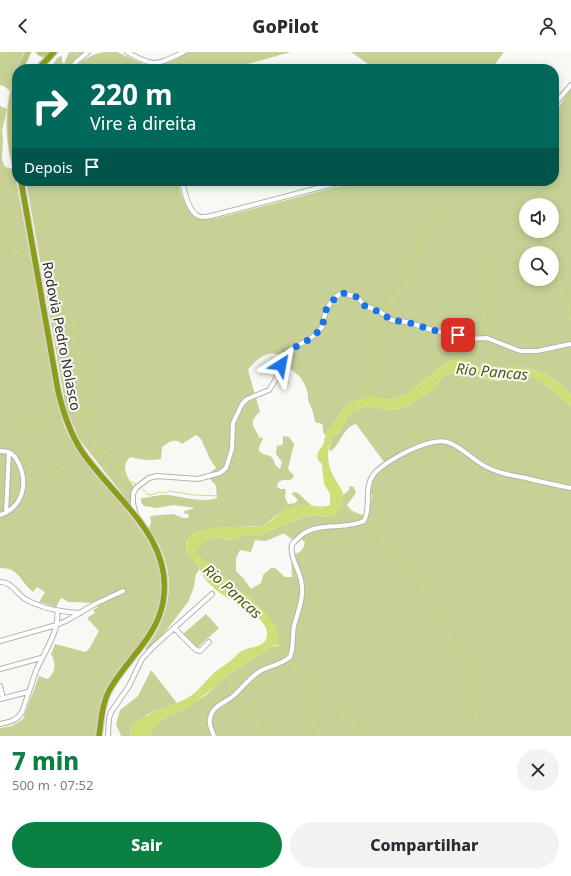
<!DOCTYPE html>
<html lang="pt">
<head>
<meta charset="utf-8">
<style>
  :root { --surface:#fff; --page:#f2f2f3; --text:#2b2b33; --muted:#7c7c81; --accent:#0b8043 }
  body { margin:0; font-family:"Noto Sans",sans-serif; background:var(--page); color:var(--text); height:100vh; display:flex; flex-direction:column; font-size:15px; white-space:nowrap }
  * { box-sizing:border-box; margin:0 }
  p { font-size:13px; color:var(--muted) }
  .icon { flex:none; width:22px; height:22px; fill:none; stroke:currentColor; stroke-width:2; stroke-linecap:round; stroke-linejoin:round }
  .map { position:relative; height:684px; overflow:hidden }
  .panel { display:flex; flex-direction:column; background:var(--surface); flex:1 }
  .panel>* { flex:none }
  .top-card { position:absolute; left:12px; top:12px; width:547px; height:122px; border-radius:16px; box-shadow:0 2px 10px #0003; background:#00695c; color:#fff; overflow:hidden }
  .fabs { position:absolute; left:519px; top:146px; display:grid; gap:8px }
  .fabs a { display:grid; place-items:center; width:40px; height:40px; border-radius:50%; background:var(--surface); box-shadow:0 2px 10px #0003; font-size:20px }
  .pin { position:absolute; display:grid; place-items:center; width:34px; height:34px; color:#fff; margin:-17px; border-radius:8px; box-shadow:0 2px 6px #0006 }
  .me { position:absolute; width:44px; margin:-22px; rotate:34deg; stroke-linejoin:round; filter:drop-shadow(0 0 3px #0008) }
  .turn { display:flex; align-items:center; gap:14px; height:84px; padding:0 12px; font-size:18px }
  .turn .icon { width:52px; height:52px; stroke-width:2.5 }
  .turn b { display:block; font-size:28px; line-height:34px }
  .then { display:flex; align-items:center; height:38px; padding:0 12px; background:#0003; gap:8px; font-size:15px }
  .round { display:grid; place-items:center; flex:none; width:42px; height:42px; border-radius:21px; background:var(--page) }
  .summary { display:flex; align-items:center; justify-content:space-between; height:68px; padding:0 12px }
  h1 { font-size:24px; font-weight:800; line-height:30px; color:var(--accent) }
  .cta { display:flex; gap:8px; margin-top:auto; padding:8px 12px }
  .cta a { flex:1; height:46px; border-radius:24px; background:var(--accent); color:#fff; font-size:16px; font-weight:800; line-height:46px; text-align:center }
  .cta a+a { background:var(--page); color:var(--text) }
  header { display:flex; justify-content:space-between; align-items:center; height:52px; padding:0 12px; background:var(--surface); font-size:18px; font-weight:800 }
  .map>svg:first-child { display:block }
  .green { fill:#c7d196; fill-rule:evenodd }
  .water { fill:#cfde76 }
  .lines { fill:none; stroke-linecap:round; stroke-linejoin:round }
  .stream { stroke:#cfde76; stroke-width:1 }
  .minor-casing { stroke:#b4b5b1; stroke-width:6 }
  .major-casing { stroke:#d4d4d4; stroke-width:7 }
  .highway-casing { stroke:#d4d4d4; stroke-width:8 }
  .minor { stroke:#fff; stroke-width:4 }
  .major { stroke:#bcc476; stroke-width:5 }
  .highway { stroke:#8f9c1a; stroke-width:5.5 }
  .route { stroke:#1a73e8; stroke-width:7; stroke-dasharray:0 12.6 }
  .labels { text-anchor:middle; dominant-baseline:central; stroke-width:4; stroke-linejoin:round; paint-order:stroke }
  .street-label { font-size:14px; fill:#282827; stroke:#f8f9f5 }
  .water-label { font-size:15px; font-style:italic; fill:#51590b; stroke:#f8f9f5 }
</style>
</head>
<body>
<header><svg class="icon" aria-label="back" viewBox="0 0 24 24"><path d="M15 5l-7 7 7 7"/></svg>GoPilot<svg class="icon" aria-label="person" viewBox="0 0 24 24"><circle cx="12" cy="8" r="4"/><path d="M4 21q1-7 8-7t8 7"/></svg></header>
<div class="map">
<svg width="571" height="684" viewBox="0 0 571 684">
  <rect width="100%" height="100%" fill="#f8f9f5"/>
  <path class="green" d="M0,0h23l1,7 -4,10h-3v7l-7,15 -6,-5 -4,-1z
    M69,0h19l-19,17h-19l8,-12 4,-1v6l2,2z
    M106,0h11l29,13 9,1 15,-4 19,-10h102l-43,12 -2,5h-172c8,-10 20,-16 32,-17z
    M351,0h153l-11,15 -4,2h-117l-5,-6z
    M571,36v307l-14,-14 -11,-7 -23,-7h-24l-7,-1 -13,1 -20,-8 -12,3 -40,32 -17,6 -23,-3 -19,7 -23,31 -2,-3v-5l-1,-3 -7,-2 -2,-10 -5,-12v-5l-2,-8 -5,-9 -16,-14 -7,-10c-12,-3 -23,6 -30,16l12,42c-11,9 -8,13 -1,24l-1,2 4,-1 1,2c-9,15 -2,13 9,18l4,9 4,3 2,-7 -6,-8 1,-9 2,1 4,-2v-8l6,1 5,7 -6,25 6,7 -1,2 -3,2c-5,0 -9,-1 -12,3l-1,4 3,2h5l1,1 -1,7 3,7 7,-1 3,-3 -6,-6 1,-2 5,1 13,12c-14,-1 -29,5 -39,14 -4,3 -6,5 -11,7l-47,2 -22,6c-15,17 2,22 8,35l-4,5 -2,13 -6,15 -39,51 -4,-4c29,-37 33,-81 4,-120l2,-7 -1,-6 23,-2 10,4h5l1,-3 -1,-1 -4,-1v-2l11,-3 -22,-3 -16,3 -13,-2 -3,-4v-4c9,0 19,-4 28,-3 15,2 33,8 48,3l-1,-12 -9,-11 9,-7 -6,-9 -9,-20 -5,-4 -14,9c-7,-7 -14,-1 -20,3l-1,12c-11,2 -19,1 -30,-2 -12,8 -3,23 5,32l-4,10 -1,6 -52,-66 -13,-31 -40,-227h152c3,13 8,34 23,38 5,1 11,0 16,-1l143,-37h194v-70l6,-6zM526,153h26v26h-26zM526,201h26v26h-26z
    M0,54l7,3 -5,22 1,7 -1,22 3,7 9,2 43,229c3,14 6,28 13,40 26,48 105,106 92,164 -6,27 -28,50 -43,72 -4,6 -10,12 -12,18 -5,10 -8,32 -11,44h-96v-8l12,-2 11,-7 16,-43 9,3c8,-7 8,-17 3,-25l4,-10 30,8 4,-3 10,-18 -12,-13 8,-5 -2,-3 5,-3 -1,-4 -28,-1 -8,-4 -5,9 -17,-5 6,-10 -8,-5 -4,5c-13,-10 -13,-24 -33,-24z
    M462,320l10,3 3,-1c6,3 11,6 18,7 12,1 24,-7 37,-4 16,4 30,19 41,30v329h-422l6,-10 7,-7 22,-10 22,-14 19,-18 46,-30 7,-1 1,-3v-9l-26,-34 -20,-14 -36,-31v-5l2,-4 6,-5 7,-3 7,-1 11,3 14,-4 16,-1 43,-18 13,-2 8,2h6l12,-13 1,-9 5,-4 2,-5 4,1 2,6 -9,12c4,7 14,12 22,9l3,-19 -4,-3 4,-16 12,-14 -28,-38c-13,3 -15,20 -25,27l-2,-1 2,-12 2,-2 7,-4 7,-15 8,-7 13,-4 22,4 18,-3 11,-9 10,-5 7,-7 8,-11zM282,482h3l6,5 9,-2 5,6c-2,8 -6,11 -14,11l1,23h-7l-10,-9h-4l-8,7 -2,8 -10,6 -7,-10 -8,-8v-13l4,-8 11,2 4,-12 11,1z
    M206,562l13,14 -22,20 -14,-14z
    M151,618l26,33 -29,11 -18,14 1,8h-10l-5,-12 4,-14 18,-14z"/>
  <path class="water" d="M459,306l20,9 13,-1 7,1h24l23,7 11,7 14,14v12l-21,-20 -12,-7 -8,-3 -15,-1 -22,5 -5,-1 -13,-6 -3,1 -10,-3 -18,3 -8,11 -7,7 -10,5 -11,9 -18,3 -22,-4 -13,4 -8,7 -7,15 -7,4c-7,10 -6,29 0,39 2,5 7,11 9,16 3,7 -1,18 -6,24l-6,2h-6l-8,-2 -13,2 -46,19h-13l-11,4 -14,-3 -7,1 -7,3 -8,9v5l36,31 20,14 14,14 10,14 2,6v10l-8,3 -46,30 -8,8 -28,22 -27,12 -7,7 -6,10h-18l-1,-8c18,-18 38,-19 59,-31 10,-6 17,-17 26,-25 6,-5 14,-9 20,-15 1,-1 2,-3 4,-4 7,-7 25,-4 28,-16 4,-21 -38,-36 -51,-47 -5,-5 -11,-10 -14,-16 -2,-3 -2,-6 -4,-9 -1,-2 -4,-4 -6,-6 -8,-7 -7,-16 -1,-24 20,-12 47,-6 70,-9 11,-3 18,-15 29,-18 5,-1 13,-4 19,-3 7,1 13,3 21,0v-11l-6,-10 -2,-20 -4,-4 -1,-4 1,-4 5,-7 3,-12 15,-19v-4l7,-6 13,-6 10,-2 19,4 17,-6 40,-32z"/>
  <g class="lines">
    <path class="stream" d="M0,3l10,-3
      M0,153l6,16 2,13 6,16 2,2 13,4
      M544,184l14,27 2,23 8,17 3,19
      M43,208l6,2 2,3 4,23 9,9v6l-3,7c6,7 13,12 16,22l-4,5 1,4 19,47 1,3 -4,11 1,11 5,14v16l1,4 12,7 5,11 5,3 8,12 9,4
      M384,260l8,-12 13,-15 19,-50 23,-24
      M487,283c0,-7 -3,-12 -4,-18 -1,-6 2,-11 2,-16 1,-15 -5,-46 17,-47
      M473,313l7,-21 4,-4
      M369,345c-5,-25 5,-27 10,-49 3,-10 1,-21 4,-31
      M72,359l19,2
      M12,381l19,-8 26,-9
      M89,396l7,-3
      M46,429l31,-25
      M141,435l6,7 4,1 8,-3 6,1 4,-2 26,4 26,1 2,2 5,19 -9,5 -1,6
      M340,455l24,9
      M369,466l11,18 17,19 6,9 15,7 5,17 19,21 1,13 4,11 10,16 12,11 3,6 1,5 -3,15 4,16 1,15
      M276,593l10,12
      M290,610l22,26 24,19 28,29
      M225,625l11,13
      M306,630l-3,9 6,13 1,10 11,22
      M240,642c14,13 16,25 24,42"/>
    <defs>
      <path id="minor" d="M127,0c28,16 29,13 57,0
        M71,17l5,-7 12,-10
        M554,53l17,-20
        M182,129c2,10 6,30 16,35 4,2 9,1 13,0l134,-35
        M0,399c3,1 7,0 9,1 5,2 8,8 10,12 9,20 4,43 -19,51
        M6,461l3,-61
        M136,464l-3,-13v-9l3,-6 13,-10 8,-2 41,3 22,-6 6,-5 6,-19 1,-26 9,-19 5,-5 22,-9 7,-11 9,-24 8,-7 15,-8 8,-6 6,-7 4,-17 7,-11 7,-5h6l11,3 8,9 14,5 12,9 16,2 25,8 37,9 18,-1 33,13h17l34,-7
        M0,530c12,0 16,11 25,17 16,9 37,13 55,14
        M174,576l22,22 4,1 9,-9
        M0,589l53,-15 13,-5 29,-17 28,-13
        M0,617l41,-11
        M0,634l3,12
        M0,647l28,-7
        M0,672c9,-2 17,-3 22,-12 5,-13 9,-27 14,-41 8,-19 24,-40 21,-61
        M108,684l1,-18 2,-6 18,-26 13,-27 11,-12 59,-53
        M214,684c-3,-7 -6,-14 -3,-21 3,-9 13,-12 21,-18 10,-8 18,-21 30,-27 9,-4 20,-6 28,-13 4,-10 2,-20 4,-31 4,-15 11,-30 7,-46 -3,-13 -11,-22 -9,-36 3,-3 7,-7 11,-10 16,-12 42,-4 61,-13 8,-14 -1,-34 10,-47 12,-14 58,-39 76,-31 15,6 25,20 41,26 11,5 23,7 35,9 15,4 30,7 45,10"/>
      <path id="major" d="M39,0c4,4 10,2 15,0
        M20,17l8,-17
        M17,25c-10,31 -9,65 0,95"/>
      <path id="highway" d="M38,17l16,-17
        M17,64l-2,18 2,21
        M21,129l37,210c5,21 11,40 23,59 31,47 94,87 82,152 -6,35 -36,57 -53,87 -8,14 -9,31 -11,47"/>
    </defs>
    <use href="#minor" class="minor-casing"/>
    <use href="#major" class="major-casing"/>
    <use href="#highway" class="highway-casing"/>
    <use href="#minor" class="minor"/>
    <use href="#major" class="major"/>
    <use href="#highway" class="highway"/>
  </g>
  <g class="lines">
    <path class="route" d="M281,313l2,-6 5,-8 20,-11 8,-6 6,-7 4,-17 3,-5 8,-9 6,-3 14,4 8,9 17,7 9,7 16,2 25,8 26,5"/>
  </g>
  <g class="labels">
    <g class="street-label">
      <text transform="translate(62 284) rotate(79)">Rodovia Pedro Nolasco</text>
    </g>
    <g class="water-label">
      <text transform="translate(492 319) rotate(5)">Rio Pancas</text>
      <text transform="translate(233 539) rotate(42)">Rio Pancas</text>
    </g>
  </g>
</svg>
<div class="fabs">
<a><svg class="icon" aria-label="sound" viewBox="0 0 24 24"><path d="M4 9h4l5-4v14l-5-4H4zM17 9q2 3 0 6"/></svg></a>
<a><svg class="icon" aria-label="search" viewBox="0 0 24 24"><circle cx="10" cy="10" r="6"/><path d="M15 15l6 6"/></svg></a>
</div>
<div class="pin" style="left:458px;top:283px;background:#d93025"><svg class="icon" aria-label="arrive" viewBox="0 0 24 24"><path d="M6 21V4h12l-3 4 3 4H6"/></svg></div>
<svg class="me" style="left:281px;top:313px" viewBox="-20 -20 40 40"><path d="M0-17L14 15 0 8-14 15z" fill="#1a73e8" stroke="#fff" stroke-width="4"/></svg>
<div class="top-card">
<div class="turn"><svg class="icon" aria-label="right" viewBox="0 0 24 24"><path d="M7 20v-9h11M14 6l5 5-5 5"/></svg><div><b>220 m</b>Vire à direita</div></div>
<div class="then">Depois<svg class="icon" aria-label="arrive" viewBox="0 0 24 24"><path d="M6 21V4h12l-3 4 3 4H6"/></svg></div>
</div>
</div>
<section class="panel">
<div class="summary"><div><h1>7 min</h1><p>500 m · 07:52</p></div><a class="round"><svg class="icon" aria-label="close" viewBox="0 0 24 24"><path d="M6 6l12 12M18 6L6 18"/></svg></a></div>
<div class="cta"><a>Sair</a><a>Compartilhar</a></div>
</section>
</body>
</html>
